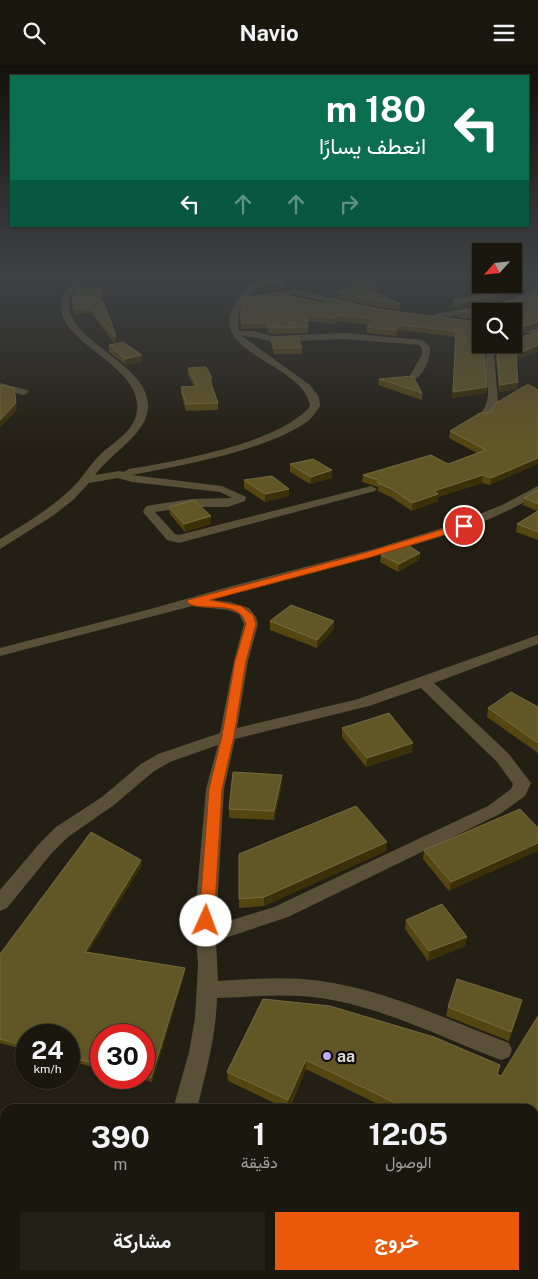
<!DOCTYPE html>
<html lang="ar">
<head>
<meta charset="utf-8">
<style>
  :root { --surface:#1a170f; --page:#232018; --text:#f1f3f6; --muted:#9f9f9e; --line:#38362f; --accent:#ea580c }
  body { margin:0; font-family:"Public Sans",Vazirmatn,sans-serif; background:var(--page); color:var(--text); direction:rtl; height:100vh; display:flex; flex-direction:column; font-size:19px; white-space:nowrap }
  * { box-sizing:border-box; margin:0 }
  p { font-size:16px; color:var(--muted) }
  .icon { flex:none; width:28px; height:28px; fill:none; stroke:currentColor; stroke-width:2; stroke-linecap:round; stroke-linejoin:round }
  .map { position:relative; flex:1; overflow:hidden; direction:ltr }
  .side { position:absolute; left:0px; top:1039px; width:539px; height:176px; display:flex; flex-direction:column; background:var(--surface); border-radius:15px 15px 0 0; box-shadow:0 1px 4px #0004,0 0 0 1px var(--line); direction:rtl }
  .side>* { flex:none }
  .hud { position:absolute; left:10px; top:10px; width:519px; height:152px; border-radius:0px; box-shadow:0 1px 4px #0004,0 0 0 1px var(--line); direction:rtl; background:#0b6e4f; color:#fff; overflow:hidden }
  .needle { width:32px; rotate:243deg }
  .controls { position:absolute; left:472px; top:178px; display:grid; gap:10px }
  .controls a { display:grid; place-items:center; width:50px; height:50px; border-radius:0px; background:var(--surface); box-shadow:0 1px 4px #0004,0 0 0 1px var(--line); font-size:25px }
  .speed { position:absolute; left:15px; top:959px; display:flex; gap:10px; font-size:25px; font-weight:700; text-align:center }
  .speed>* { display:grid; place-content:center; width:65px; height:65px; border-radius:50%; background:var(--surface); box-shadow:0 1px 4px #0004,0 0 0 1px var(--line); line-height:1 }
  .speed small { font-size:12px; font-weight:400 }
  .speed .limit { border:8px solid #d22; background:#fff; color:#111 }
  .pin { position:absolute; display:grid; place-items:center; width:42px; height:42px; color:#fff; margin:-21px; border:2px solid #fff; border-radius:50%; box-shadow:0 1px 5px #0007 }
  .me { position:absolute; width:55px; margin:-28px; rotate:2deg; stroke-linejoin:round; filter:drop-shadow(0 0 4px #0008) }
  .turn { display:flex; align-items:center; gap:18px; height:105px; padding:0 20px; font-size:22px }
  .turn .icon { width:65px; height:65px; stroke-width:2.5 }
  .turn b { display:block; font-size:35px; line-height:42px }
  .lanes { display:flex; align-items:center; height:48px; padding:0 20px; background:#0003; justify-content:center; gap:25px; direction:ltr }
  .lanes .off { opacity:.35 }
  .eta { display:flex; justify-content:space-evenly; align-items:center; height:85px; text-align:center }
  .eta b { font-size:30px; font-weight:700; line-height:35px }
  .button { display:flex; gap:10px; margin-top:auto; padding:10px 20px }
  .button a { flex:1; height:58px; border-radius:0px; background:var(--accent); color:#fff; font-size:20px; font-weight:700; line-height:58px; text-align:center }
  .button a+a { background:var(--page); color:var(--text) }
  header { display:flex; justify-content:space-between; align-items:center; height:65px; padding:0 20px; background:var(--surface); font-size:22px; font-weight:700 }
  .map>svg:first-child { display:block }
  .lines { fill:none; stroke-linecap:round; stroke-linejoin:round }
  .minor { fill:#595037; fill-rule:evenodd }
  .wall { fill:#554611 }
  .shaded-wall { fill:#3b300a }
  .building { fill:#635626; stroke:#766a41 }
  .route { fill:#ea580c; stroke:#983908 }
  .poi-dot { fill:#bea9f5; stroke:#0a0905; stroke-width:2 }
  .labels { text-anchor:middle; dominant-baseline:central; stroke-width:4.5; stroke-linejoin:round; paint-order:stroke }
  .near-poi-label { font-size:16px; font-weight:bold; fill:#dad8d1; stroke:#0a0905; text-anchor:start }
</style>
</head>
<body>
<header><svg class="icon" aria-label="menu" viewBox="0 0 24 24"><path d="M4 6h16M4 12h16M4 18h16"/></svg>Navio<svg class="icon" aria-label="search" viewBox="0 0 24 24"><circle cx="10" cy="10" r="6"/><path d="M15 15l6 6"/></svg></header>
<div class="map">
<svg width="538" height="1214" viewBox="0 0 538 1214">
  <rect width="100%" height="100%" fill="#231f14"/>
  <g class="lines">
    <path class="minor" d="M82,211h9c-7,7 -19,13 -21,23 -11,44 94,66 76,118 -7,21 -37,39 -51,58l24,-4 5,1 5,-3c46,-8 152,-26 181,-63 -6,-45 -115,-53 -70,-110 9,-12 21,-20 36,-20 -20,15 -43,23 -37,55h15l18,5 73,-3 77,7 8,7c1,10 -6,28 -15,32l-5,-3 12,-22v-6l-3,-3 -74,-6 -73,3 -18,-5 -12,-1 68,49 9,12 1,9c-4,5 -7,11 -12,15 -39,29 -128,45 -176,54l90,11 24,11 -1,4 -17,6h-37l-36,5 20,22 4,1 192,-49 6,3 -2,2 -196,52 -12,-3 -24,-28 3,-6 45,-7 41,-1 -12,-6 -88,-10 -14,-4 -29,5 -16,17 -19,15 -54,34v-10c25,-15 50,-30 71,-50 11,-10 18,-24 29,-34 11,-11 32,-23 36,-39 14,-52 -86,-72 -74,-117 2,-10 13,-17 20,-23z
      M527,211h8l3,3v6z
      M535,222h3v6l-17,9 -13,4 -63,11 36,5v4l-42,-5 -8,-4c6,-5 18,-5 26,-7 27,-4 56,-6 78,-23z
      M295,225l54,12 1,2 -4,2 -51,-12 -35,4 -4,-2 4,-2z
      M514,261l24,3v6l-24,-5z
      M501,279h10l-17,11 4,47 -10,16h-8l-1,-2c18,-23 3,-36 7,-62z
      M0,318l27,7 2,2 -5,3 -24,-6z
      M538,421v8c-43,27 -90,41 -138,55 -62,18 -125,33 -188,51l18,2 19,6 7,9 2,7 -10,37 -11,67 121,-29 180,-64v9l-104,39 75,71 22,29 -6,13 -25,18 -212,103 -72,24 2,40c34,-2 68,-5 103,0 65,9 127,39 188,62l3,7 -3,7 -8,3c-59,-22 -118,-53 -181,-62 -34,-5 -68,-1 -103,0 -1,38 -11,74 -20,111h-24l16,-57 6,-34 3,-52 -2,-30 1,-44 9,-103 12,-44 -48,17 -17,10 -39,33 -46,32 -17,17 -44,54 -7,3v-21l39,-46 17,-17 46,-30 39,-33 17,-10 62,-21 14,-72 10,-37 -5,-10 -11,-4 -36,-4 -192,50v-8c74,-19 149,-38 221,-59l153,-40 78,-24 50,-20zM421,623l76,74 16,22 -2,5 -23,17 -214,101 -58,18 8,-136 11,-50 134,-33z
      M81,1210h28l-1,4h-28z
      M212,1210h33l1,4h-33z"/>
  </g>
  <path class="wall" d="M243,211h22l-5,1 -12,8z
    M514,211h14v3l-14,1z
    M102,223l1,6 -2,8 15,34v6l-2,1 -23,-30 -17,1 -1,-6z
    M339,227h38h-2l25,12 -1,5 -20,-2 -40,-9z
    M538,228v36l-57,-18v9l-23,-3 1,-6 48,-7z
    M506,234l-48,9 -6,-2 1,-6z
    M322,238l57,6 102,14v21h17l-13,8 -1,5 3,30 -1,6 -34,5 4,-61 -55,-7 -5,6 -29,-3v-6l3,-2 -32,-4 -3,3 -27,-3v12l-36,1 -4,-1 -1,-5 -26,1v-18z
    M538,267v19l-22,9 1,29 -18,3 -3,-36 1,-6z
    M271,273l31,10v6h-28l-3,-10z
    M109,280l33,17 -16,3 -17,-13z
    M188,303l24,10v6h-1l7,19v7l-32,1 -5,-18v-6l13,-1 -6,-11z
    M379,314l43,14v7l-44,-15z
    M528,319l-38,101 -8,-2 -44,14v4l-26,10 -21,-14 -13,-6v-4l-16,-5 1,-7 85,-11 29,-11 -28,-15 1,-7 40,-19z
    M290,399l42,6v8l-22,6 -20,-12z
    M244,415l45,9v7l-24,6 -21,-14z
    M538,425v50l-22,-8 1,-8 20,-13 -14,-6 1,-7z
    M169,442l42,9v8l-26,8 -15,-18z
    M420,488l-1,7 -21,12 -18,-10 1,-7z
    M270,556l64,8 -17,19 -47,-18z
    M538,642v46l-51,-36 1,-9z
    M342,663l70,24 -46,15 -24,-30z
    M282,710v9l-8,36 -45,-2v-9z
    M520,744l-71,82 -26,-32 1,-9z
    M386,786l-122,55 -25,2v-54z
    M142,800l-54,87 97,16v4l-33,110 -19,-5h11v-42h-43v34l-32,-8v-26h-43v15l-26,-7v-89z
    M406,855l61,17 -2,9 -37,15 -23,-32z
    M263,934l237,66 -2,9 36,35h-146l-82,-40 -17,40h-2l-59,-28 -1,-9z
    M448,942l72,2 -11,32 -63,-25z"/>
  <path class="shaded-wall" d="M253,211h12l-5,1 -12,8v-6z
    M284,217v6l-30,5v-5z
    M377,221v6l-11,1v-5z
    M102,223l1,6 -3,13v-6z
    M507,228l-1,6 -48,9 1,-5z
    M339,250l-1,6 -3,3v-6z
    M538,257l-1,6 -23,8v-6z
    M401,260v5l-5,6v-6z
    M116,271v6l-2,1v-6z
    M490,279h8l-13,8 1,-6z
    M538,280v6l-23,10 1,-6z
    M142,290v7l-16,3 -1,-6z
    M518,317l-1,7 -18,3 1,-7z
    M487,322l-1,6 -34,5 1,-6z
    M16,338l1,7 -17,18v-8z
    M538,393v6l-48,21 1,-7z
    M332,405v8l-22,6 1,-7z
    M483,410l-1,8 -44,14v4l-26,10v-8l22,-12z
    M289,424v7l-24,6v-8z
    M211,451v8l-26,8 -1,-8z
    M420,488l-1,7 -21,12 1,-8z
    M334,556v8l-17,19v-8z
    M413,678l-1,9 -46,15 1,-9z
    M282,710v9l-8,36v-9z
    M387,777l-1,9 -122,55v-9z
    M538,778v8l-89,40 2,-9z
    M141,795l1,5 -56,91 -1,-4z
    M467,872l-2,9 -37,15 1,-10z
    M185,903v4l-33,110 -1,-4z
    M522,935l-2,9 -11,32 2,-9z
    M306,995v9l-18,40v-9z"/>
  <path class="building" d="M246,211h7l-5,3z
    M271,211h7l6,6 -30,6z
    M366,211h6l5,10 -11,2 34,16 -20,-3 -41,-9z
    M77,223h25l-2,13 4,2 12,33 -2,1 -23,-29h-18v-11z
    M501,226l6,2 -48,10 -6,-3z
    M278,228l44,10 8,-5 49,11 102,14v21h9l-4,2 -2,11 3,30 -34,5 3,-61 -55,-6 -5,5 -29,-3 8,-8 -36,-4 -4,3 -28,-3 1,12 -36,1 -4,-1 -1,-5 -26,1v-12l4,-14z
    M538,228v29l-24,8v3v-22h-33v3l-22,-3 48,-7z
    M538,267v13l-22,10 2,27 -18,3 -3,-35 9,-6h8v-5z
    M298,272l4,11h-28l-3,-10z
    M123,277l19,13 -17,4 -16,-14z
    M206,302l6,11h-3l9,25 -32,1 -5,-17 16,-1 -9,-18z
    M413,311l9,17 -43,-14z
    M528,319l10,6v68l-47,20 -8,-3 -49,16 4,3 -26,9 -20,-14 -14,-6v-3l-15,-5 68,-20 17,9 38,-14 -36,-19 30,-18 10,-1 6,-9z
    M0,320l14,3 2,15 -16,17z
    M313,394l19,11 -21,7 -21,-13z
    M272,411l17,13 -24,5 -21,-14z
    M538,425v14l-14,-6z
    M191,436h4l16,15 -27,8 -15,-17z
    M538,446v21l-21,-8z
    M405,478l15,10 -21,11 -18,-9z
    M291,540l43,16 -17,19 -47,-19z
    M511,627l27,15v36l-50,-35z
    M389,648l24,30 -46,15 -25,-30z
    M233,707l49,3 -8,36 -45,-2z
    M356,741l31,36 -123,55 -25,2v-45z
    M520,744l18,19v15l-87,39 -27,-32z
    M91,767l50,28 -56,92 100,16 -34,110 -7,-2v-41h-43v30l-32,-8v-22h-43v11l-26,-7v-85z
    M442,839l25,33 -38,14 -23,-31z
    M457,914l65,21 -11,32 -63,-25z
    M263,934l67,7 104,31 66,28 -3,9 4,2 37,-60v263h-181l2,-4h175v-166h-126l-102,-49 -18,40 -61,-28z"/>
  <linearGradient id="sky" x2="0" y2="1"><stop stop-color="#13110b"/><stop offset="0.55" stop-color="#3f4245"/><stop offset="1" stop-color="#3f4245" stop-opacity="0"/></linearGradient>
  <rect width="538" height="381" fill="url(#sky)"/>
  <path class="route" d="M464,458l4,3 -1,2 -96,29 -161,43 31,6 12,9 3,9 -10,37 -12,75 -12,53 -8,132 -2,5 -6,1 -5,-1 -2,-5 10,-132 13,-53 13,-75 11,-37c-7,-27 -46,-10 -59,-22l1,-2 176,-47z"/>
  <circle class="poi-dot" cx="327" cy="991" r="5"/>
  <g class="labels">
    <g class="near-poi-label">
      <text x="337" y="991">aa</text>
    </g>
  </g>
</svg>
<div class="controls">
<a><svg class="needle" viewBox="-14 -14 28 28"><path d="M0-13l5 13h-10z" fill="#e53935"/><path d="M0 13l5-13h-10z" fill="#9f9f9e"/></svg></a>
<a><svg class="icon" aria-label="search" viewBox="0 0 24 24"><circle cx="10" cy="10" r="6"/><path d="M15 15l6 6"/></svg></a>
</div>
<div class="speed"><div>24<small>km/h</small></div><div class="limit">30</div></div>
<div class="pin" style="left:464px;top:461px;background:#d93025"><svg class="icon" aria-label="arrive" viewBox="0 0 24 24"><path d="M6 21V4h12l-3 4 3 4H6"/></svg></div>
<svg class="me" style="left:206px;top:856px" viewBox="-20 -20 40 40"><circle r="19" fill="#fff"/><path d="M0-13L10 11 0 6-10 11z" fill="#ea580c"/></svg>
<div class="hud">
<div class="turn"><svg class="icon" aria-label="left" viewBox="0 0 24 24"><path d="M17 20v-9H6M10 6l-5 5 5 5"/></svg><div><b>180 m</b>انعطف يسارًا</div></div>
<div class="lanes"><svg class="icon" aria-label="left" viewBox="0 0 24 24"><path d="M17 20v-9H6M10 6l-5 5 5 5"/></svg><svg class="icon off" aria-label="ahead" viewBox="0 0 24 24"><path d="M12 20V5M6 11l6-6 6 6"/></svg><svg class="icon off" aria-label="ahead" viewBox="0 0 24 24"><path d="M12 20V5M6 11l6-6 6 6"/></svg><svg class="icon off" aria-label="right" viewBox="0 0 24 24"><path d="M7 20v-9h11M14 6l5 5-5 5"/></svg></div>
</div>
<section class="side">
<div class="eta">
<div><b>12:05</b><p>الوصول</p></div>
<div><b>1</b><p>دقيقة</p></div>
<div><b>390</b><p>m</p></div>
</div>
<div class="button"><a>خروج</a><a>مشاركة</a></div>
</section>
</div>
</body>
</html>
